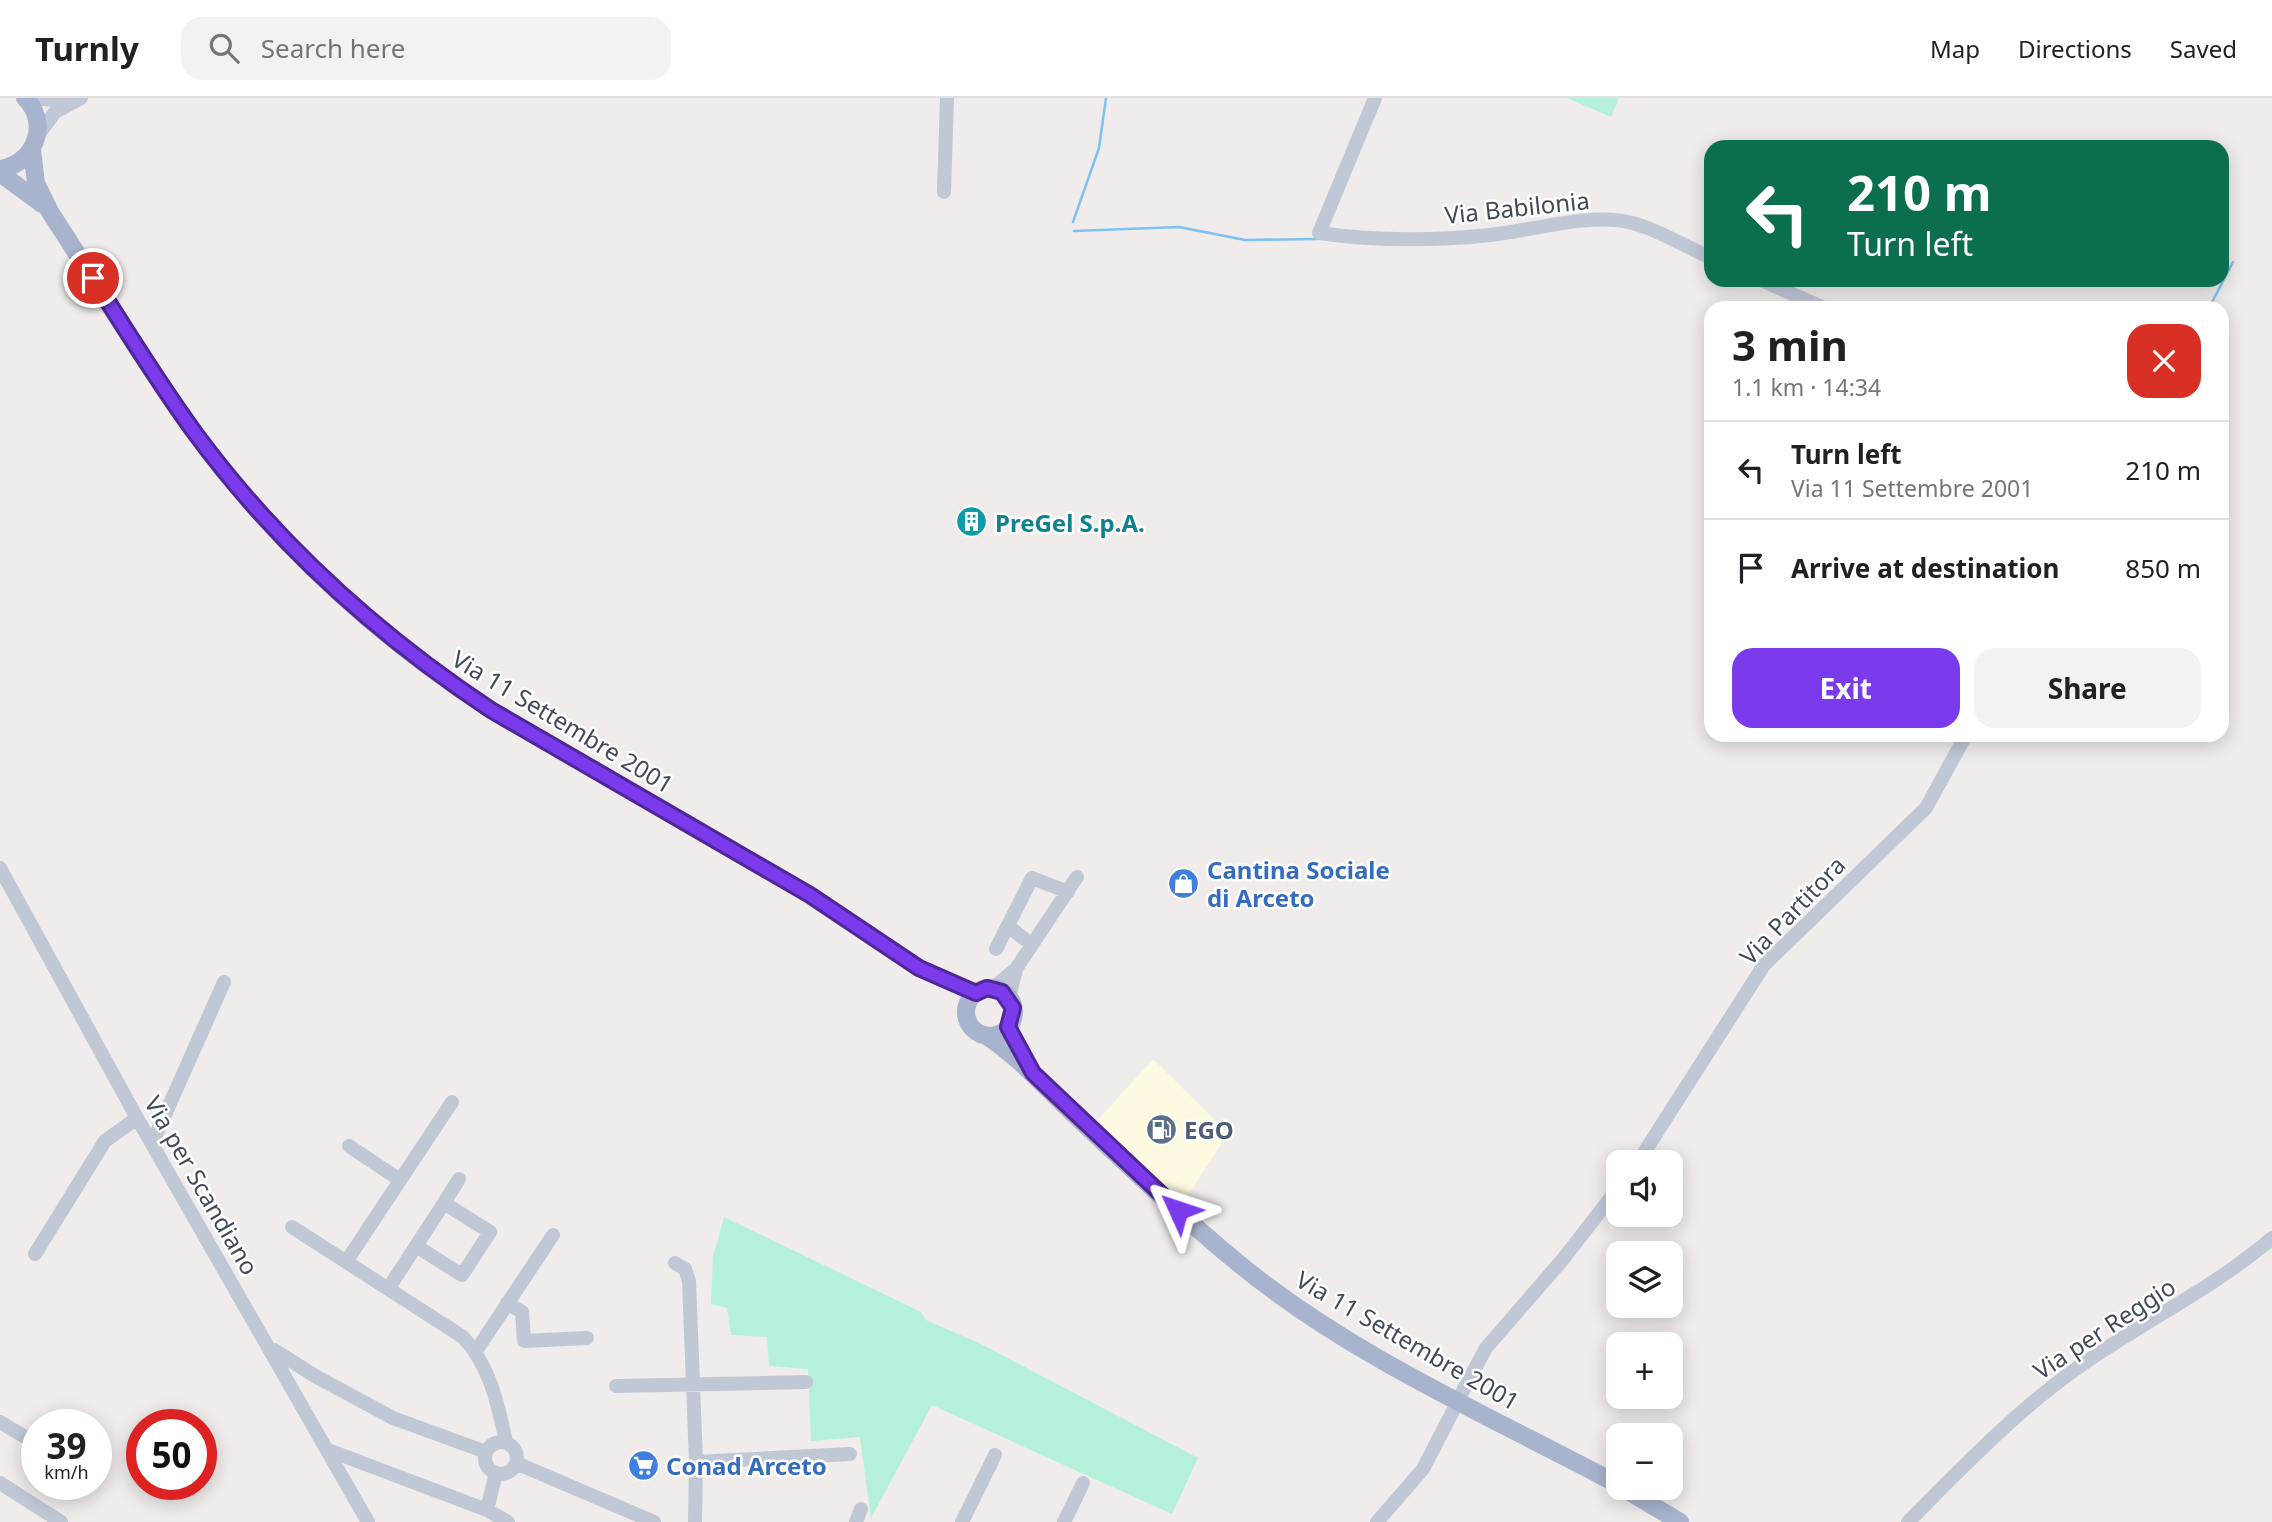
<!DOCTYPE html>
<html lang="en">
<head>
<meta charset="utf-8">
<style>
  :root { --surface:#fff; --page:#f2f2f2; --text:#202124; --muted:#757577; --line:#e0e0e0; --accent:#7c3aed }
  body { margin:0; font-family:"Noto Sans",sans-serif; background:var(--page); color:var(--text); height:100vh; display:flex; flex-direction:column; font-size:26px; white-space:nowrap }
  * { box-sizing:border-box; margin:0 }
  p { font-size:23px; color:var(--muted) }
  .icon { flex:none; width:38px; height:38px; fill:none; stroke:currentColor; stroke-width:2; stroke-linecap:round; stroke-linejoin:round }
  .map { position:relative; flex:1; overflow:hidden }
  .details { position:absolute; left:1704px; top:203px; width:525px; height:441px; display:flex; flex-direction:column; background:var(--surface); border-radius:21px; box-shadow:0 4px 18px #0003 }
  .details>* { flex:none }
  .top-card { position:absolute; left:1704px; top:42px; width:525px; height:147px; border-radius:21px; box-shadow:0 4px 18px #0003; background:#0b6e4f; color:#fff; overflow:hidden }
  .tools { position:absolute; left:1606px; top:1052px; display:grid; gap:14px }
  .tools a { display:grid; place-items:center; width:77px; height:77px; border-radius:14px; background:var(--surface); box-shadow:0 4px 18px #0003; font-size:35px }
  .speed { position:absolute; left:21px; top:1311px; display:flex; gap:14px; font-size:35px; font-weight:700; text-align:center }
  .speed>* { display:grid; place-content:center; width:91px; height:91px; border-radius:50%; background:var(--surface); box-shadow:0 4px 18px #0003; line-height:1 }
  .speed small { font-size:18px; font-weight:400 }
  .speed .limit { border:10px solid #d22; background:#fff; color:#111 }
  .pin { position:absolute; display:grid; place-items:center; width:60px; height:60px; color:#fff; margin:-30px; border:4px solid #fff; border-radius:50%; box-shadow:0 2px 7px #0007 }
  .me { position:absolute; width:77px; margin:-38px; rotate:312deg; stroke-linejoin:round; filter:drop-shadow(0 0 5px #0008) }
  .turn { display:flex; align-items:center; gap:24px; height:147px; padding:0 28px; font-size:32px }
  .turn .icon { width:91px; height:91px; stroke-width:2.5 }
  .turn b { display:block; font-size:49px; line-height:60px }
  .round { display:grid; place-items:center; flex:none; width:74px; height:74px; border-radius:21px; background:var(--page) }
  .overview { display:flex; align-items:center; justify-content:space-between; height:119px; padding:0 28px }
  h1 { font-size:42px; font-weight:700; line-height:52px }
  .action { display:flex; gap:14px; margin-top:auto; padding:14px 28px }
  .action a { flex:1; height:80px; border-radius:21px; background:var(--accent); color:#fff; font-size:28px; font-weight:700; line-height:80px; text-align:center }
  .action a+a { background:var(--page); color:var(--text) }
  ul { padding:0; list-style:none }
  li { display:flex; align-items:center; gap:21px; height:98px; padding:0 28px; border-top:2px solid var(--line) }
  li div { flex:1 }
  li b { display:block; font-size:26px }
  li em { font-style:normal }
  header { display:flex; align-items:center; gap:42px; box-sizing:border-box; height:98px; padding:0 35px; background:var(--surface); border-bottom:2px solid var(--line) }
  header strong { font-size:33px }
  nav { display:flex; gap:38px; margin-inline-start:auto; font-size:24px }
  .search { width:490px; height:63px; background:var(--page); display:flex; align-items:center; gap:18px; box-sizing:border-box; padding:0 24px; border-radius:21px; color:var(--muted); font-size:26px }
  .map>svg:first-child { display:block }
  .commercial { fill:#fdfae1 }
  .green { fill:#b4f1d8 }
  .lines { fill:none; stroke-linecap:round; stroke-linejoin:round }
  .stream { stroke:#7dc2f2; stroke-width:2.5 }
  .minor { stroke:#c0c7d5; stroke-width:14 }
  .major { stroke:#a8b3cd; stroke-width:18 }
  .route-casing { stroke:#51269a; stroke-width:18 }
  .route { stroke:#7c3aed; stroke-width:12 }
  .labels { text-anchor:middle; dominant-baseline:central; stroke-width:5; stroke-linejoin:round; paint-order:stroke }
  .street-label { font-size:24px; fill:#424a5a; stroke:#fff }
  .culture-label { font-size:24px; font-weight:bold; fill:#0d838f; stroke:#fff; text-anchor:start }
  .shop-label { font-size:24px; font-weight:bold; fill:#366cbe; stroke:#fff; text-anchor:start }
  .service-label { font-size:24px; font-weight:bold; fill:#4e5e75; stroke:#fff; text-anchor:start }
</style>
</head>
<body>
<header>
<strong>Turnly</strong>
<div class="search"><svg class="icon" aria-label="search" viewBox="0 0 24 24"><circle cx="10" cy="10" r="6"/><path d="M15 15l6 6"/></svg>Search here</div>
<nav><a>Map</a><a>Directions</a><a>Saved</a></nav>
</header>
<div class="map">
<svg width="2272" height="1424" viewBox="0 0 2272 1424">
  <rect width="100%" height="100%" fill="#efeceb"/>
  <path class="commercial" d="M1153,961l75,74 -46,72 -88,-81z"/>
  <path class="green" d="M1567,0h52l-8,19z
    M724,1119l197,95 5,8 55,24 217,114 -26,56 -240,-109 -61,113 -11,-81 -49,4 -3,-72 -39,-3 -2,-29 -36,-2 -4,-27 -16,-4 2,-47z"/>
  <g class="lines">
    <path class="stream" d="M1073,124l26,-74 7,-50
      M1074,133l105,-4 66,13 72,-1
      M2209,210l24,-46"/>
    <path class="minor" d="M36,0l34,4
      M1375,0l-56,135c56,8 114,8 171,2 40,-4 99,-22 138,-13 28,6 57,25 84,36
      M38,37l17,-23 26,-14
      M944,94l3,-94
      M1761,182l63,28
      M0,770l137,250 231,404
      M1009,829l22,17
      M996,851l36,-71 36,14
      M1016,871l61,-92
      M993,890l23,-19 -7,29
      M152,1046l72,-162
      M349,1048l51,34
      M1638,1064l126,-197 162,-157 40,-73
      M444,1105l15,-24
      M292,1129l171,110c27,29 35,67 43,105
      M35,1156l70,-113 32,-23
      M346,1164l106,-160
      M675,1165l10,6 4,12 7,181 -1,60
      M388,1191l56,-86 46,29 -28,43 -46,-29
      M507,1205l15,9 2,29 63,-3
      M274,1252l41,26 78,42 93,34
      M476,1253l77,-116
      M616,1288l190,-4
      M1458,1302l28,-52 78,-90 55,-71
      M0,1324l37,22
      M485 1360a16 16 0 1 1 32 0a16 16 0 1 1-32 0Z
      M328,1352l159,60 21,12
      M696,1364l154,-8
      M516,1365l138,59
      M0,1385l61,39
      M487,1412l9,-37
      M856,1424l5,-13
      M962,1424l33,-67
      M1064,1424l19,-39
      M1377,1424l46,-53 30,-58
      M1908,1424c53,-53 104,-107 165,-151 66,-48 137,-80 199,-133"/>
    <path class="major" d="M32,52l4,33 14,29c48,73 93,150 145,221 81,110 182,203 296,277l319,185 109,73 57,25
      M0,71c34,-5 51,-45 25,-71
      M0,75l42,31
      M966 914a24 24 0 1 1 48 0a24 24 0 1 1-48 0Z
      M985,937c37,24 63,56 95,85 52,49 103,98 158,143 113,93 252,153 381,222
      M1623,1390l57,34"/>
  </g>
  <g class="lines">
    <defs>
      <path id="route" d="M93,180c33,52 66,106 102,155 81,110 183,202 296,277l319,185 109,73 57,25 11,-5 15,4 11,16 -5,19 25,46 145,137"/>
    </defs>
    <use href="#route" class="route-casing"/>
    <use href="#route" class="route"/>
  </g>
  <defs>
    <symbol id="building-disc" viewBox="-11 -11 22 22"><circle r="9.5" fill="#0f9aa8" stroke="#fff"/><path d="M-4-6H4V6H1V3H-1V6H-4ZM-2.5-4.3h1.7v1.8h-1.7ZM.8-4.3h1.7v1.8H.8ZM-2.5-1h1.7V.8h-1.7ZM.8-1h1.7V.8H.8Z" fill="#fff"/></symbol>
    <symbol id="shop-disc" viewBox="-11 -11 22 22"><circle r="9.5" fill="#3f7fe0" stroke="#fff"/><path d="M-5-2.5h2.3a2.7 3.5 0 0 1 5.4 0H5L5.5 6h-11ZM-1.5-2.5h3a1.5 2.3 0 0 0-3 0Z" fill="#fff"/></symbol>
    <symbol id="fuel-disc" viewBox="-11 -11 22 22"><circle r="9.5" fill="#5c6f8a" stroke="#fff"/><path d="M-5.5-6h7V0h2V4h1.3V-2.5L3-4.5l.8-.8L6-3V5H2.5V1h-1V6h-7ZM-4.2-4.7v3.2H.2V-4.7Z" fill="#fff"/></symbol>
    <symbol id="supermarket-disc" viewBox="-11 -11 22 22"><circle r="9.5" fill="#3f7fe0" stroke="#fff"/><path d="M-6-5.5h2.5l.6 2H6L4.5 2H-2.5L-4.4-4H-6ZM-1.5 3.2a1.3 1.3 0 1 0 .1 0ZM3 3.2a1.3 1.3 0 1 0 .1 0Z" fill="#fff"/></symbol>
  </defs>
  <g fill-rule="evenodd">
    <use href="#building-disc" x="954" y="406" width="35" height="35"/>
    <use href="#shop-disc" x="1166" y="768" width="35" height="35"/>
    <use href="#fuel-disc" x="1144" y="1014" width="35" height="35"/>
    <use href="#supermarket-disc" x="626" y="1350" width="35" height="35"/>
  </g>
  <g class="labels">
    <g class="street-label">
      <text transform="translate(1517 109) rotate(-6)">Via Babilonia</text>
      <text transform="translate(563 623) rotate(31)">Via 11 Settembre 2001</text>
      <text transform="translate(1792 812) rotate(-46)">Via Partitora</text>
      <text transform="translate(202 1087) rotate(60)">Via per Scandiano</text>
      <text transform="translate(2104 1230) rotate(-33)">Via per Reggio</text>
      <text transform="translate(1408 1242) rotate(30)">Via 11 Settembre 2001</text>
    </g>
    <g class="culture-label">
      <text x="995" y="424">PreGel S.p.A.</text>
    </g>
    <g class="shop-label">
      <text x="1207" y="771">Cantina Sociale<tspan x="1207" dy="28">di Arceto</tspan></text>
      <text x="666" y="1367">Conad Arceto</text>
    </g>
    <g class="service-label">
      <text x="1184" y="1031">EGO</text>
    </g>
  </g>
</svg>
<div class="tools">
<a><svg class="icon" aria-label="sound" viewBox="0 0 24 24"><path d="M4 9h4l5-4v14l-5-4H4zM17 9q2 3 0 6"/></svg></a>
<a><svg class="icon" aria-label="layers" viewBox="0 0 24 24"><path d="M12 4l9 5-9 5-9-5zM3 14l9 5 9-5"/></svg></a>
<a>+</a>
<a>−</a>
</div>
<div class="speed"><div>39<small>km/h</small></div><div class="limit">50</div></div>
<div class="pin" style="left:93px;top:180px;background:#d93025"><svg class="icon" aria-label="arrive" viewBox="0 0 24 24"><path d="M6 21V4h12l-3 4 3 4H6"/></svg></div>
<svg class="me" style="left:1178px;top:1112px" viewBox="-20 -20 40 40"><path d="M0-17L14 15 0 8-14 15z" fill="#7c3aed" stroke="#fff" stroke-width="4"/></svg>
<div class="top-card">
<div class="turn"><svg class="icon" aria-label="left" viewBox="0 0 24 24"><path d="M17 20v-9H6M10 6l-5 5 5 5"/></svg><div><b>210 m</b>Turn left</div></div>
</div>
<section class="details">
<div class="overview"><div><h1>3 min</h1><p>1.1 km · 14:34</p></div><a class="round" style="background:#d93025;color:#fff"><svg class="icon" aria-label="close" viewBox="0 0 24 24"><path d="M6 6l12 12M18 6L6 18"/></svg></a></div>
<ul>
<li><svg class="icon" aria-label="left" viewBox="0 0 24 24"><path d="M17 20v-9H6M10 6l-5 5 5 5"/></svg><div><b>Turn left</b><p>Via 11 Settembre 2001</p></div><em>210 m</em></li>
<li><svg class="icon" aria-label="arrive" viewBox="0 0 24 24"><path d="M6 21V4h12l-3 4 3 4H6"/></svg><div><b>Arrive at destination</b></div><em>850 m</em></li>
</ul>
<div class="action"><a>Exit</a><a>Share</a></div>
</section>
</div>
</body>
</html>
